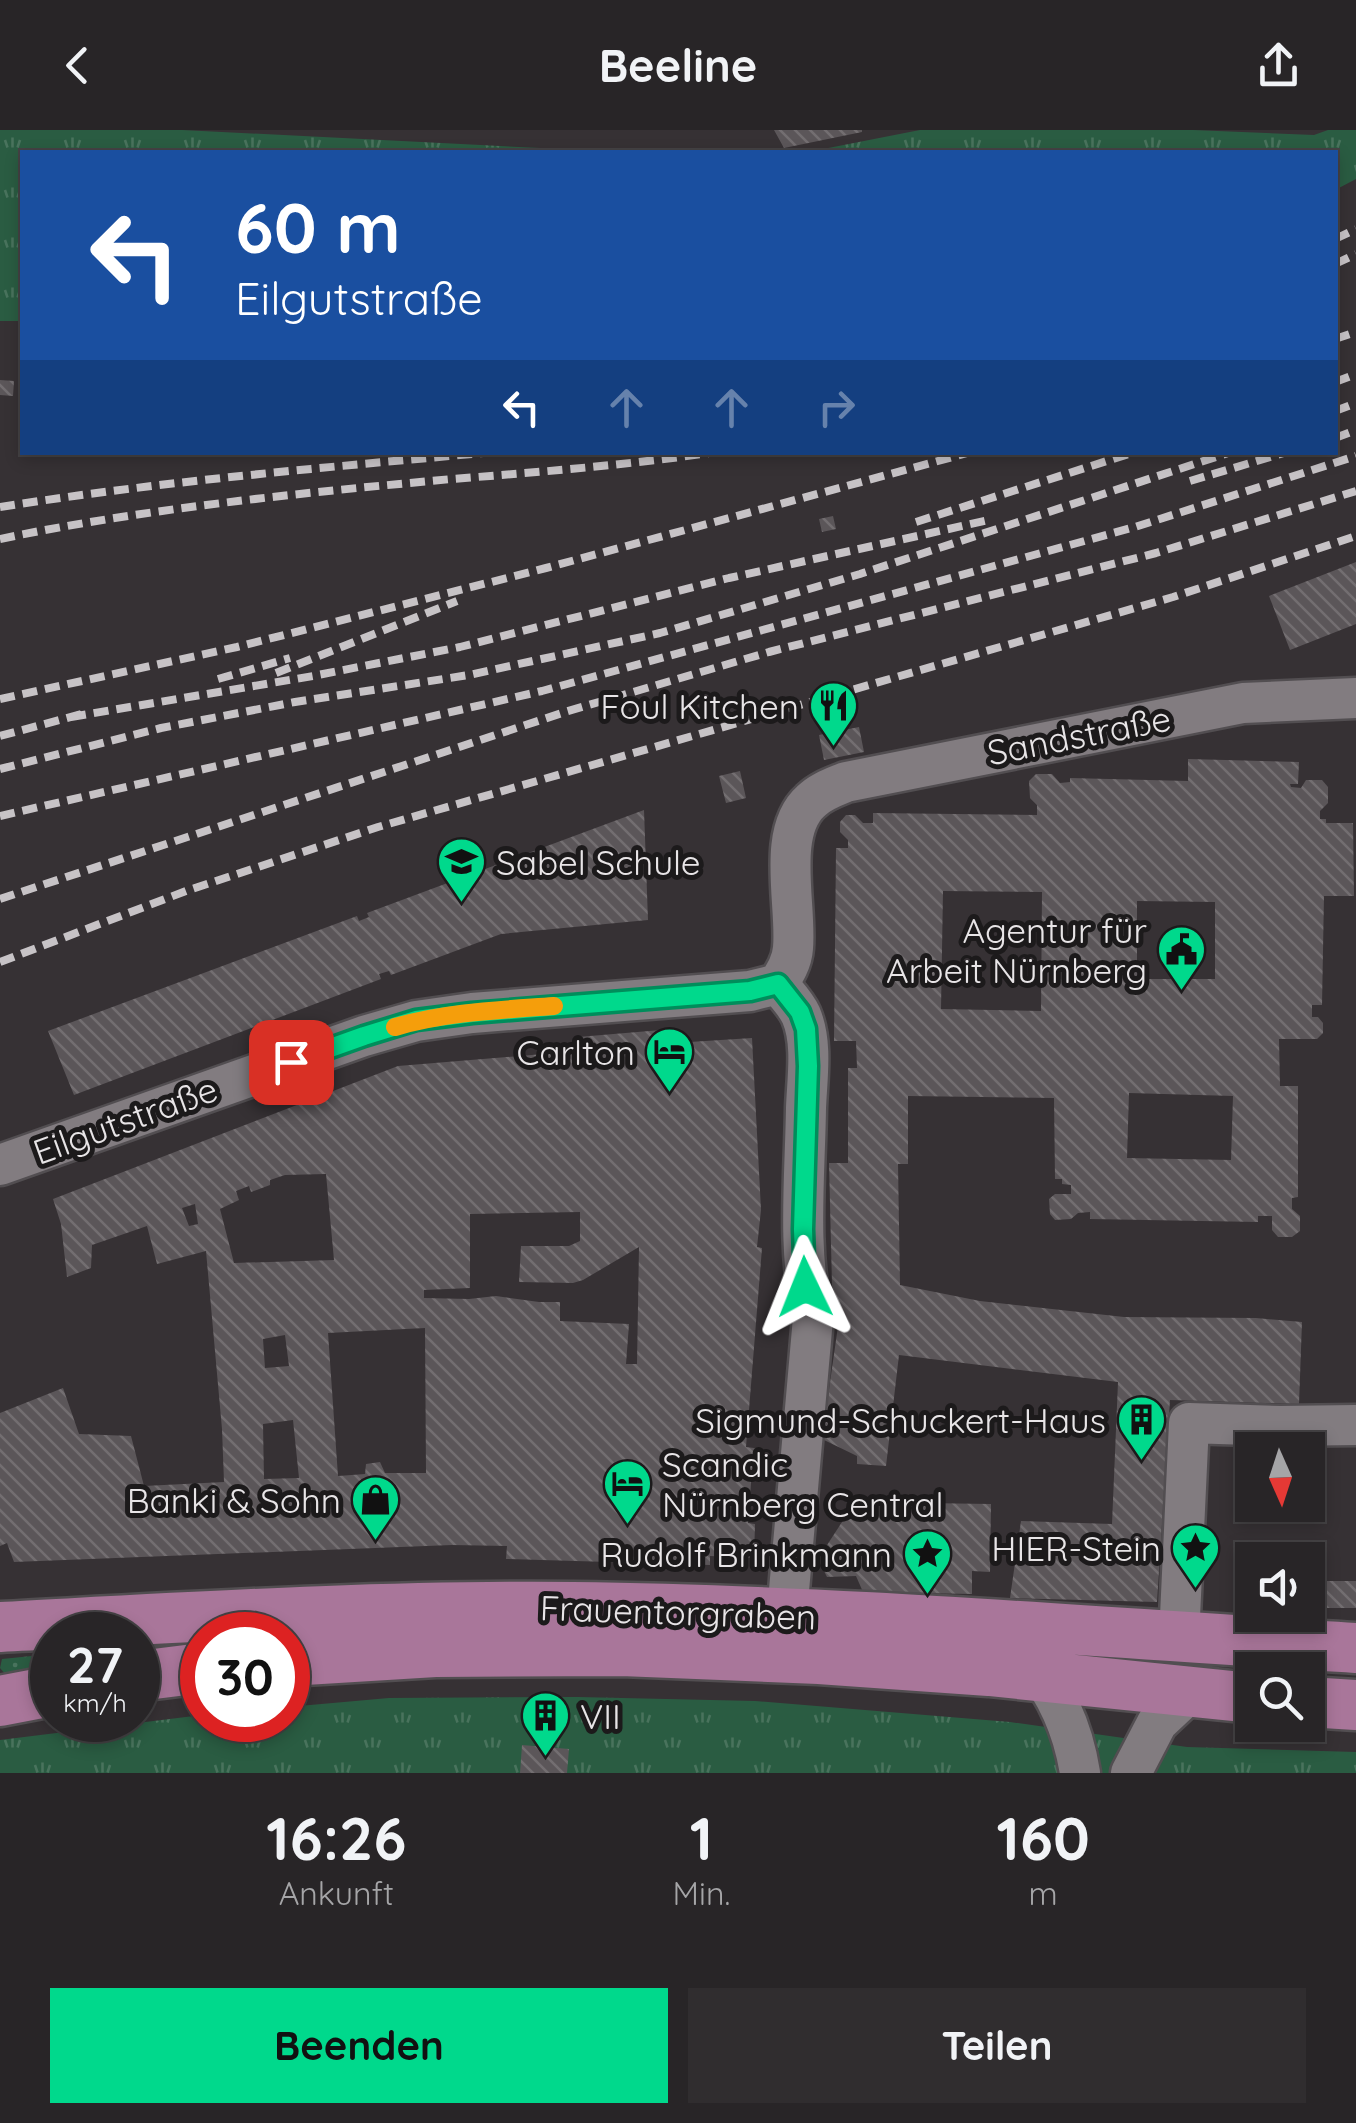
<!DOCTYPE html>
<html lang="de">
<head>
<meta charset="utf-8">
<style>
  :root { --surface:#282527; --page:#302d2f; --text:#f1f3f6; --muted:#a5a5a7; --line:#444244; --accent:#00d98c }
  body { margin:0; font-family:Quicksand,sans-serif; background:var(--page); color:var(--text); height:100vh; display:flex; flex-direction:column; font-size:38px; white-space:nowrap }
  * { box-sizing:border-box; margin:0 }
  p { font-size:32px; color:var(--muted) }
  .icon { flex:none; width:55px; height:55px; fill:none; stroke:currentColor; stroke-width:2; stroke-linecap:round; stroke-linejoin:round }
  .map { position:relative; height:1643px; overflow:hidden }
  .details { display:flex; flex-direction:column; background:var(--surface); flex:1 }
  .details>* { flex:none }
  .hud { position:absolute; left:20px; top:20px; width:1318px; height:305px; border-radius:0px; box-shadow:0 5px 15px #0003,0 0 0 2px var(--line); background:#1a4fa0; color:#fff; overflow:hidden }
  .needle { width:65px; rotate:177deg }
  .controls { position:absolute; left:1235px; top:1302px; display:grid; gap:20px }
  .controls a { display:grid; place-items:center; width:90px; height:90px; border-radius:0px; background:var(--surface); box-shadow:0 5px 15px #0003,0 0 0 2px var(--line); font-size:50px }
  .speed { position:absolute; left:30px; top:1482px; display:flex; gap:20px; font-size:50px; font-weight:700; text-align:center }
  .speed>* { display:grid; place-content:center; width:130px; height:130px; border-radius:50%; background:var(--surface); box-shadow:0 5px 15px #0003,0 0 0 2px var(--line); line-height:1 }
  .speed small { font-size:25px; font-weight:400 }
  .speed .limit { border:15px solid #d22; background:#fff; color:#111 }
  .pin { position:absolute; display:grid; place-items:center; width:85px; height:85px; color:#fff; margin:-42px; border-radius:20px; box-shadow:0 5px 15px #0006 }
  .me { position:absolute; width:110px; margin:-55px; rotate:358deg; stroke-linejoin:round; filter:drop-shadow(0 0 8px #0008) }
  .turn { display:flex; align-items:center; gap:35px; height:210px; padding:0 50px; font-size:45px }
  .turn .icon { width:130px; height:130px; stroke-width:2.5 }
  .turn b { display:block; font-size:70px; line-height:85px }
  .lanes { display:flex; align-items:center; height:95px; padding:0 50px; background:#0003; justify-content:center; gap:50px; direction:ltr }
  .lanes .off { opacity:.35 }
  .eta { display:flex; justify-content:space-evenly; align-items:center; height:170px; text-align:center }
  .eta b { font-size:60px; font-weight:700; line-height:70px }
  .primary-button { display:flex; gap:20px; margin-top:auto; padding:20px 50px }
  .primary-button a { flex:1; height:115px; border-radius:0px; background:var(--accent); color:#111; font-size:40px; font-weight:700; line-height:115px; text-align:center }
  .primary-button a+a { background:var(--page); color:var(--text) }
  header { display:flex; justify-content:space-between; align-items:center; height:130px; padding:0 50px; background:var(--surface); font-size:45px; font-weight:700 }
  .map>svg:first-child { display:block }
  .grass { fill:url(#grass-dots) }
  .park { fill:url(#park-tufts) }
  .building { fill:url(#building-back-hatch); fill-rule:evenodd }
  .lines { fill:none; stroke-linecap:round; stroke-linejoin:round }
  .minor-casing { stroke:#524e51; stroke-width:45 }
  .major-casing { stroke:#524e51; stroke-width:55 }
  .minor { stroke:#827c80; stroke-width:40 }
  .major { stroke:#a9769a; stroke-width:50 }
  .rail { stroke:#c7c3c6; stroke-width:8; stroke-dasharray:15 8; stroke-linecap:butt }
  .route-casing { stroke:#008d5b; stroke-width:25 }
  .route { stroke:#00d98c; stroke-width:18 }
  .slow { stroke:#f59e0b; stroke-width:18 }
  .labels { text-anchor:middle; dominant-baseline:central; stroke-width:10; stroke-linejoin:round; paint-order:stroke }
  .poi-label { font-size:35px; fill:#e8e5e7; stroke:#1c1a1b; text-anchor:end }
  .street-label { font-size:35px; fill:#e8e5e7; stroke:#1c1a1b }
</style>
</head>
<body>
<header><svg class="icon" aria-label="back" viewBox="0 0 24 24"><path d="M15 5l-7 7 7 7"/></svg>Beeline<svg class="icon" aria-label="share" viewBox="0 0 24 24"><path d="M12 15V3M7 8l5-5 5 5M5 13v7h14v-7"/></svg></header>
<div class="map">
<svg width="1356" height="1643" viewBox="0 0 1356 1643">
  <defs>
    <pattern id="grass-dots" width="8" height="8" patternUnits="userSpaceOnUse" patternTransform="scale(2.5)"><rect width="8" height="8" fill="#2a5c42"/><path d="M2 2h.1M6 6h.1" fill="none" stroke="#49735d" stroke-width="1.8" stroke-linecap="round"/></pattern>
    <pattern id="park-tufts" width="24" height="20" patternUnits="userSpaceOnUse" patternTransform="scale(2.5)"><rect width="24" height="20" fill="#2a5c42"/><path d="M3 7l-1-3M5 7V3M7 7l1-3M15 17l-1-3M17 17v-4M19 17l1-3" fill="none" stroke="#49735d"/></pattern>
    <pattern id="building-back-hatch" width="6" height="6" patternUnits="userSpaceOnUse" patternTransform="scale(2.5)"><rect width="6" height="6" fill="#5b5659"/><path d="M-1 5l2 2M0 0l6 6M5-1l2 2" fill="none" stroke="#736e71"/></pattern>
  </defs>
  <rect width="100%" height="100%" fill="#363134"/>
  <path class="grass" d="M52,1524v20l-46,1 -6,-7 2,-9z"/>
  <path class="park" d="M0,0h182l358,18 165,4h-683v169h-22z
    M920,0h273l121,5 14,-5h28v49l-21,11v-38h-527z
    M577,1567l178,4 255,21 177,25 169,5v21h-1356v-33l202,-25v5h86v-13l101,-9z"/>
  <path class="building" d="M774,0h88v2l-78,16z
    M0,250l14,1 -1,15 -13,-1z
    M833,386l3,13 -14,3 -3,-13z
    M1356,432v62l-66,26 -21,-54z
    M859,597l5,25 -40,8 -5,-25z
    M1188,629l111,3 -1,22h-8l1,3 10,1 5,-8h16l6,7v16l-8,8v8h6v4h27l1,73h-30l-2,109h-10v12h6l5,6v10l-6,6h-38l1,47h18v111l-6,1v11l8,7v15l-8,6h-14l-6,-7v-14h-14v6l-168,-3v-7l-12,1 -7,6 -16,1 -5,-6 -1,-15 6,-5h16v-9l-9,-1v-5h-7l-1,-81 -146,-2v68h-10l2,121 80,16 144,16 132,1 46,4 -3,82 -129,-4 -13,202 -147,-4 11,-77 91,3 6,-142 -219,-27 -13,111 -29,-2v-8l-35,-17 16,-113h-5l-4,-163h19v-95h9l-1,-27h-22l2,-193h12v-8l-8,-8v-10l6,-7h9l8,8h10v-10l164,2v-10l-7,-7 -1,-17 7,-7h16l8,9 10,-1v-4l118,3zM943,761l99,1 -1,119 -100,-2zM1137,771l78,1v77h-78zM1129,963l104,3 -2,64 -104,-2z
    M740,641l6,27 -20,5 -7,-27z
    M644,680l4,110 -147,14 -110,41 -2,-4 -10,3 2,5 -307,116 -26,-64 309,-115 2,5 10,-4 -2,-4z
    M673,899l1,14 78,-5 9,172 -4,37 5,1 -16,199 16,2 -1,9 -8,-1 -5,66 7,1 -1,34 -44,-2v9l-204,-6 1,-13 -55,-1 -438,17 -7,-19 -7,3v-133l63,-25 16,46 52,2 13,50 80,-4 -2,-53 -16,-178 -49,13 -10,-38 -55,19 -1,23 -24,9 -6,-53 -8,-25 345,-133 181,-15 -1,-14zM326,1044l8,86 -100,3 -14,-54 19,-9 -3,-9 13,-5 2,6 19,-7v-5l15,-5zM195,1074l3,20 -9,2 -7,-18zM580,1082v29l-11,5h-48l-2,36 54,1 10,-3 56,-33 -2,117h-11l3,-40 -69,-3v-19h-21l-43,-6 -27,3 -45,-1v-8l46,-2v-74zM425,1198l1,145h-41l-5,-11 -14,2 -1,10 -27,2 -10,-143zM285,1205l4,31 -24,2 -2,-29zM293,1290l6,58 -35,1 -1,-55z
    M855,1372l136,2 -1,68 -18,-1v23l-109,-2 -7,-16 -29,1 -9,-18z
    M1308,1451h48v27h-48z
    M522,1615l47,4 -2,24h-47z"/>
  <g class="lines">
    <defs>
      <path id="minor" d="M778,854c7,-11 14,-22 15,-36 4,-42 -17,-116 18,-147 10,-10 23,-14 35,-19l397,-79 113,-5
        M778,854c8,10 18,20 23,31 12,28 6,64 5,93 -1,70 -9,142 7,210l-26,295
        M0,1035l364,-129 52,-15 56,-8 278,-22 28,-7
        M1179,1508l10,-215 91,3 76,-1
        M1027,1528c30,33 46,71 53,115
        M1131,1643l26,-50 32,-30"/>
      <path id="major" d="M0,1497c190,-10 382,-22 573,-20 261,3 522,25 783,41
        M288,1531l147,-9 187,-1 197,8 170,12 263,27
        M138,1546l64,-8
        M0,1571l52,-10
        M1308,1572l48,3"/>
    </defs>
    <use href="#minor" class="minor-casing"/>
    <use href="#major" class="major-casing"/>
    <use href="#minor" class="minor"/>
    <use href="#major" class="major"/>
    <path class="rail" d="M1335,109l21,-10
      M1335,134l21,-10
      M1335,209l21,-7
      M1335,252l21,-8
      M1335,281l21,-8
      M1335,308l21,-8
      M1190,351l97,-29
      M0,377c164,-26 329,-40 494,-55
      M916,392l219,-70
      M0,409c148,-31 301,-46 452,-60 88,-7 176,-14 264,-27
      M276,543l181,-72
      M218,549l72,-21
      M0,569l237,-52 309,-79 425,-116
      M71,587l242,-41 147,-29 269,-69 260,-58
      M0,606l82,-22
      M0,639l161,-41 134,-26 174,-27 191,-42 200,-59 371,-122
      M0,686l542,-125 593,-164 221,-71
      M0,769l565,-187 204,-60 387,-99 200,-62
      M0,832l186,-71 192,-64 795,-230 183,-61"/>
  </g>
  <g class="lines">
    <defs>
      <path id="route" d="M291,932l73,-26 52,-16 56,-7 278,-22 28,-7 22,28 6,17 2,37 -5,163 2,58"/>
    </defs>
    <use href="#route" class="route-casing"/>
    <use href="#route" class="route"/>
    <path class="slow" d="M395,897c51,-15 106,-17 159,-21"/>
  </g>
  <defs>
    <symbol id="restaurant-pin" viewBox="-11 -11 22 30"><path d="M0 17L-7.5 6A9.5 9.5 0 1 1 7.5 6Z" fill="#00d98c" stroke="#1c1a1b"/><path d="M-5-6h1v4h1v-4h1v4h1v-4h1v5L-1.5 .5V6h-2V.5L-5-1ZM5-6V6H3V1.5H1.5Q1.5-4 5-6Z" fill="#111"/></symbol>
    <symbol id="school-pin" viewBox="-11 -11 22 30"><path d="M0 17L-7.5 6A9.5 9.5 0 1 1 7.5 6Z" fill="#00d98c" stroke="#1c1a1b"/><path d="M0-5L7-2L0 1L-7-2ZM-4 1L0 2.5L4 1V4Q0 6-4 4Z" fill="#111"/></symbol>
    <symbol id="civic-pin" viewBox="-11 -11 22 30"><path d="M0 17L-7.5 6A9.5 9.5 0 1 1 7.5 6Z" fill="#00d98c" stroke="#1c1a1b"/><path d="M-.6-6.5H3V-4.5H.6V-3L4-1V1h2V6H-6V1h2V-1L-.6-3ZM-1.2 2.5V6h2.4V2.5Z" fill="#111"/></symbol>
    <symbol id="hotel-pin" viewBox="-11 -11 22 30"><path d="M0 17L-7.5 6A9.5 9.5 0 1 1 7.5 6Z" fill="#00d98c" stroke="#1c1a1b"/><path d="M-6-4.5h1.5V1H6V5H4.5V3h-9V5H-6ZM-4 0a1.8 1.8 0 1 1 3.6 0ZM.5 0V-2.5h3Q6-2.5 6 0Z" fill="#111"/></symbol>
    <symbol id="building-pin" viewBox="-11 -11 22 30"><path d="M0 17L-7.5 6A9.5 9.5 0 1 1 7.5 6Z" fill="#00d98c" stroke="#1c1a1b"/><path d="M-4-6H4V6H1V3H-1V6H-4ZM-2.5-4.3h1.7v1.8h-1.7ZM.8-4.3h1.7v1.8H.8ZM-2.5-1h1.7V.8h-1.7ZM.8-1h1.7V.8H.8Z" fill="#111"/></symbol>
    <symbol id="shop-pin" viewBox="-11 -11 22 30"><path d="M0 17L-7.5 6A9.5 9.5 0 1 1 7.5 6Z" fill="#00d98c" stroke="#1c1a1b"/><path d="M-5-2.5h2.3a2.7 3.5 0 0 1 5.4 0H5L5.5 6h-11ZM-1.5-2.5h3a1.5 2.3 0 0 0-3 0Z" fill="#111"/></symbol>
    <symbol id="sight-pin" viewBox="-11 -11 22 30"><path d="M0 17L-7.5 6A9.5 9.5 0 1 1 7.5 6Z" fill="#00d98c" stroke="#1c1a1b"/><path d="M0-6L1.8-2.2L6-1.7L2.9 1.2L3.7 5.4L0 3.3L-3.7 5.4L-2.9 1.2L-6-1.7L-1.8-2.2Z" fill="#111"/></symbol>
  </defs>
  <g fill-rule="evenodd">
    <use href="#restaurant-pin" x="806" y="548" width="55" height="75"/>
    <use href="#school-pin" x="434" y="704" width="55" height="75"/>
    <use href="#civic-pin" x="1154" y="792" width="55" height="75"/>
    <use href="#hotel-pin" x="642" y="894" width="55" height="75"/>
    <use href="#building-pin" x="1114" y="1262" width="55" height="75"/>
    <use href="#hotel-pin" x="600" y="1326" width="55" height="75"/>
    <use href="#shop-pin" x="348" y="1342" width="55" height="75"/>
    <use href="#sight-pin" x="1168" y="1390" width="55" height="75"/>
    <use href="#sight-pin" x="900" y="1396" width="55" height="75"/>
    <use href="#building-pin" x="518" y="1558" width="55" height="75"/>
  </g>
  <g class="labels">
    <g class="poi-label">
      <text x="799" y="576">Foul Kitchen</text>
      <text x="496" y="732" text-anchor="start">Sabel Schule</text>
      <text x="1147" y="800">Agentur für<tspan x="1147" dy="40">Arbeit Nürnberg</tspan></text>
      <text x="635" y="922">Carlton</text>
      <text x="1106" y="1290">Sigmund-Schuckert-Haus</text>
      <text x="662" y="1334" text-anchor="start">Scandic<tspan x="662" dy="40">Nürnberg Central</tspan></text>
      <text x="341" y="1370">Banki &amp; Sohn</text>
      <text x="1161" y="1418">HIER-Stein</text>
      <text x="892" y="1424">Rudolf Brinkmann</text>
      <text x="580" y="1586" text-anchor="start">VII</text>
    </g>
    <g class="street-label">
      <text transform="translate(1079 605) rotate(-11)">Sandstraße</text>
      <text transform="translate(125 990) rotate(-20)">Eilgutstraße</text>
      <text transform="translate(678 1482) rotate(2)">Frauentorgraben</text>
    </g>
  </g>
</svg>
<div class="controls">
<a><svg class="needle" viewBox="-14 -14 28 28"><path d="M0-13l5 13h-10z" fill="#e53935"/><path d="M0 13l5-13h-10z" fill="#a5a5a7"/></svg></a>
<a><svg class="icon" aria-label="sound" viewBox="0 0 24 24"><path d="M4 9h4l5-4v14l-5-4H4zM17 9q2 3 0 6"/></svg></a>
<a><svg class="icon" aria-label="search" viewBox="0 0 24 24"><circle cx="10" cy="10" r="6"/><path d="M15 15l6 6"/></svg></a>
</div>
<div class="speed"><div>27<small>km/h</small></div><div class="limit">30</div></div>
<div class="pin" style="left:291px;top:932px;background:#d93025"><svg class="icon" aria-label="arrive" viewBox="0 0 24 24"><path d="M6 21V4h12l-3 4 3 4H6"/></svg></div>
<svg class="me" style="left:805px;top:1157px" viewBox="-20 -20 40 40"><path d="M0-17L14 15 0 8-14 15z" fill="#00d98c" stroke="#fff" stroke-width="4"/></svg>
<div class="hud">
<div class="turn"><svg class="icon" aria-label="left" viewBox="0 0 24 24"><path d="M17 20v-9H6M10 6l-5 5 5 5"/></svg><div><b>60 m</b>Eilgutstraße</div></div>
<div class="lanes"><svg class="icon" aria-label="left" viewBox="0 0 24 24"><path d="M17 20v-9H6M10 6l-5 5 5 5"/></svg><svg class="icon off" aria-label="ahead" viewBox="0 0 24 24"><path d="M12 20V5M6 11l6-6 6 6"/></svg><svg class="icon off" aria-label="ahead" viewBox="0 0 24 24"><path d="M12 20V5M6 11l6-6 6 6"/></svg><svg class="icon off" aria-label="right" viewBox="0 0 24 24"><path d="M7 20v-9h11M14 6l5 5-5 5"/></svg></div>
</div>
</div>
<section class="details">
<div class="eta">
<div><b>16:26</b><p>Ankunft</p></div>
<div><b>1</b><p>Min.</p></div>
<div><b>160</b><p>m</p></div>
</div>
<div class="primary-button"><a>Beenden</a><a>Teilen</a></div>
</section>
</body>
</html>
